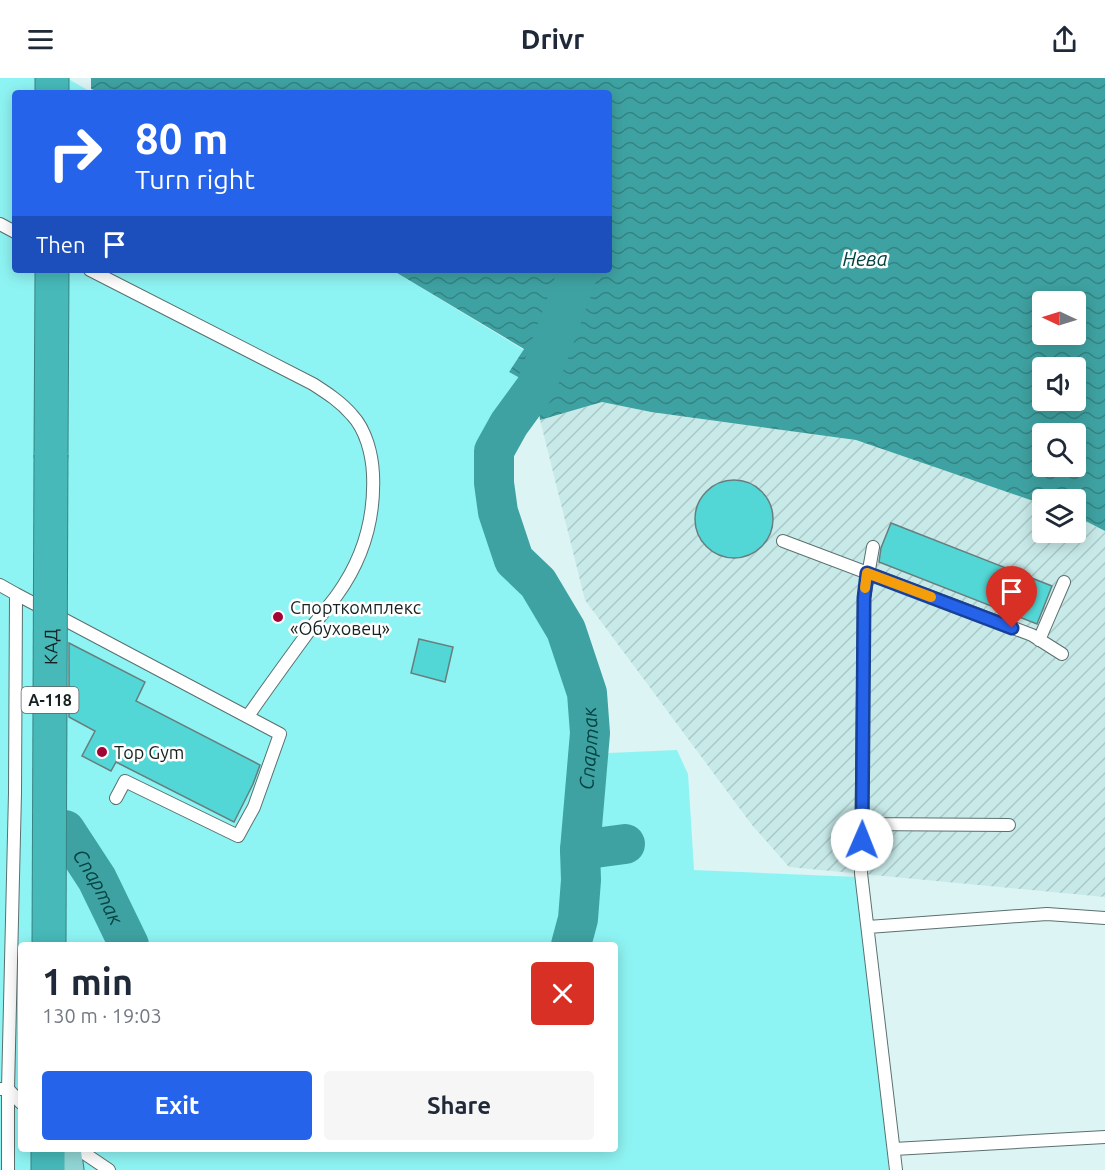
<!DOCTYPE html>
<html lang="en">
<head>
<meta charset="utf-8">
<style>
  :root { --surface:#fff; --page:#f6f6f7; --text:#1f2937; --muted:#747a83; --accent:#2563eb }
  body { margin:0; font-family:Ubuntu,sans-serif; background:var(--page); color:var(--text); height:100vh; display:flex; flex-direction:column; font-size:22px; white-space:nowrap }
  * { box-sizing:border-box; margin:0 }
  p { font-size:20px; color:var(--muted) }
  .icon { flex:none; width:33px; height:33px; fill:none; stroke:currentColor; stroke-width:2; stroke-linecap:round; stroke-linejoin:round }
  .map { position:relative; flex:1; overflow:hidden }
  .side { position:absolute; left:18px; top:864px; width:600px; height:210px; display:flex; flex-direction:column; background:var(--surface); border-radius:6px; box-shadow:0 3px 15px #0003 }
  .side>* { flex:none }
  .top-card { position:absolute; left:12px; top:12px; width:600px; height:183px; border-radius:6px; box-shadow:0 3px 15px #0003; background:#2563eb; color:#fff; overflow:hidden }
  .needle { width:39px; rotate:274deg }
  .controls { position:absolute; left:1032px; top:213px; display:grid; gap:12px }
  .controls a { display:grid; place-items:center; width:54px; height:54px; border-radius:6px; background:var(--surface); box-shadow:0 3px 15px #0003; font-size:30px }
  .pin { position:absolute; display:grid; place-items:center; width:51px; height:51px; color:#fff; margin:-62px -26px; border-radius:50% 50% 50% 0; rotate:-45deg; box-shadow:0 0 6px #0007 }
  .pin .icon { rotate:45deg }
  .me { position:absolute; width:66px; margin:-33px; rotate:1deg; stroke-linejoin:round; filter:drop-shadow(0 0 4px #0008) }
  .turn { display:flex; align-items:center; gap:21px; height:126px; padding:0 24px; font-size:27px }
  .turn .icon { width:78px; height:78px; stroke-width:2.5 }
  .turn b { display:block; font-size:42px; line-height:51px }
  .then { display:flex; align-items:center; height:57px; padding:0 24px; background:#0003; gap:12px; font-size:22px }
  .round { display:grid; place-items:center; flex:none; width:63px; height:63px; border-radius:6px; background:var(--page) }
  .summary { display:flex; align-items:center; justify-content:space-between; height:102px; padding:0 24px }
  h1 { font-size:36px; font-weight:700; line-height:45px }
  .action { display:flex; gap:12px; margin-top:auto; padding:12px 24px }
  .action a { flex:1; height:69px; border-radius:6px; background:var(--accent); color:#fff; font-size:24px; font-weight:700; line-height:69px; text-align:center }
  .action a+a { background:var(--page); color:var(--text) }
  header { display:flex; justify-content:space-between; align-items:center; height:78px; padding:0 24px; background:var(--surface); font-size:27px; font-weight:700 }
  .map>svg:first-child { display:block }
  .industrial { fill:url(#industrial-furrows) }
  .pitch { fill:#8ef4f3; fill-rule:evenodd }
  .water { fill:url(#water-waves); fill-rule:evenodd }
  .pier { fill:#dcf4f4 }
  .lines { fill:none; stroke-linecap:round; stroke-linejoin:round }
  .river { stroke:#3fa2a2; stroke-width:40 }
  .building { fill:#53d7d6; stroke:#687e7e; stroke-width:1.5 }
  .lane-casing { stroke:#5a706f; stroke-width:14 }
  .primary-casing { stroke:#378484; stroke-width:35 }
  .highway-casing { stroke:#378484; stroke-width:35 }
  .lane { stroke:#fff; stroke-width:12 }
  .primary { stroke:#91d5d5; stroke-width:33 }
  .highway { stroke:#47b9b9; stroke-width:33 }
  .highway-bridge-casing { stroke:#378484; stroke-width:35; stroke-linecap:butt }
  .highway-bridge { stroke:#47b9b9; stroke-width:33 }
  .route-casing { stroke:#184099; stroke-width:15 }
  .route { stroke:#2563eb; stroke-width:10 }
  .slow { stroke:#f59e0b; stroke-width:10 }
  .poi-dot { fill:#a20436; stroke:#fff; stroke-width:2 }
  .labels { text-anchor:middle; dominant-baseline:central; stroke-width:5; stroke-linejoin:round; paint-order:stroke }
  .shield { fill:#fff; stroke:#5d6464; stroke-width:1.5 }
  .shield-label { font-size:16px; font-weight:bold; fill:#182121 }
  .poi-label { font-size:18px; fill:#182121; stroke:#fff; text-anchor:start }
  .street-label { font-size:18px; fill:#182121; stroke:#fff }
  .water-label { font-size:20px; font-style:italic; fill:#054443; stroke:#fff }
</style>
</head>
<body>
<header><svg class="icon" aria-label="menu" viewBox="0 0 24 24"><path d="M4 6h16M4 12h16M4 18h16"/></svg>Drivr<svg class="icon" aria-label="share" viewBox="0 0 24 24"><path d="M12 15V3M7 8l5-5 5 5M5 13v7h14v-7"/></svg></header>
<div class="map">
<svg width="1105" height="1092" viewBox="0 0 1105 1092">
  <defs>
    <pattern id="industrial-furrows" width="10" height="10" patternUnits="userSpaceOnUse" patternTransform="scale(1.5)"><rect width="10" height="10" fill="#c7eae9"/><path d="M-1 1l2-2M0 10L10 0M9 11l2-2" fill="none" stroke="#aac8c8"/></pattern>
    <pattern id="water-waves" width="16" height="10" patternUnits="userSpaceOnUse" patternTransform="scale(1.5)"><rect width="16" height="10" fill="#3fa2a2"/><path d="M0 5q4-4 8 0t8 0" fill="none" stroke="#348484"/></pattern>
  </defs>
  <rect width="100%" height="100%" fill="#dcf4f4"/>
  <path class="industrial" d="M602,324l49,10 205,28 186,64v28h34v-16l29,15v366l-316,-30 -37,-42 -167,-225 -45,-180z"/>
  <path class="pitch" d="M0,0h72l27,15h-84v177h377l132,80 -15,22 20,11c-9,20 -18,41 -22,64 -9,56 20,111 44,159 12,23 26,46 32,71 6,24 2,52 2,77l92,-4 11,24 6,96 164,7 31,293h-889zM21,867h594v204h-594z"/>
  <path class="water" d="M72,0h1033v453l-29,-15v-16h-34v4l-186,-64 -205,-28 -49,-10 -62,18 -4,-33 -27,-15 15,-23 -132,-79h217v-177h-510zM1042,224h34v32h-34zM1042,290h34v32h-34zM1042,356h34v32h-34z"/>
  <path class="pier" d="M69,0h22v14l-21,-12z"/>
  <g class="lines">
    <g class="river">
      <path id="s1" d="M65,752l32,49 32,66"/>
      <path d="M580,772l45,-6"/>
      <path id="s2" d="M571,867l7,-26 3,-39 -1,-30 10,-117 -3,-40 -21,-63 -28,-47 -24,-23 -16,-48 -4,-29v-32l15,-27 27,-37 43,-117"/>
    </g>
  </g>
  <path class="building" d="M695 441a39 39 0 1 1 78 0a39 39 0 1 1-78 0Z
    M891,445l161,63 -15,38 -158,-62 2,-14z
    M419,561l34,8 -8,35 -34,-9z
    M69,565l76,39 -9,19 124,64 -7,19 -19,38 -118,-60 -5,9 -29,-15 13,-25 -26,-14z"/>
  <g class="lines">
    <defs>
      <path id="lane" d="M0,146l15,8
        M90,192l223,114c14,9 28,18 39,31 14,15 20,39 21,59 2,44 -10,85 -36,121 -8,11 -17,21 -25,32 -22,30 -43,59 -64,89
        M783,463l249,94 30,19
        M873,469l-9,51 -3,275 35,297
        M0,507l16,9 -1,199 -7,296h-8
        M16,516l264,140 -26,73 -16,29 -113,-55 -9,17
        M1039,562l25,-58
        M862,746l147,1
        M868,849l179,-13 58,4
        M78,1071l31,21
        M894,1071l211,-12
        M8,1092v-81l13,14"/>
      <path id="primary" d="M64,1071l3,21"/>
      <path id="highway" d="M52,15v-15
        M51,377l1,-185
        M48,1092v-21"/>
    </defs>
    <use href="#lane" class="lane-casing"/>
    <use href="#primary" class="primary-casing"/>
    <use href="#highway" class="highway-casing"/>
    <use href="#lane" class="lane"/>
    <use href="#primary" class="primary"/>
    <use href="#highway" class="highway"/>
    <defs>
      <g id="highway-bridge">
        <path id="s3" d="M49,867l2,-490"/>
      </g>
    </defs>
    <use href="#highway-bridge" class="highway-bridge-casing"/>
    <use href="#highway-bridge" class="highway-bridge"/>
  </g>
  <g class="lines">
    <defs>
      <path id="route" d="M862,762l2,-242 3,-25 145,55"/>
    </defs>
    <use href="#route" class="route-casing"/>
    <use href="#route" class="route"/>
    <path class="slow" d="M865,510l2,-15 64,24"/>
  </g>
  <g class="poi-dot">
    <circle cx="278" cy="539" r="6"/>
    <circle cx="102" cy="674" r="6"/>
  </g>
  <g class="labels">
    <rect class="shield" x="21.5" y="609" width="57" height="26" rx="4.5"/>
    <g class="shield-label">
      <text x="50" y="622">А-118</text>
    </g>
    <g class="poi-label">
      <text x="290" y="529">Спорткомплекс<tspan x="290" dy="21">«Обуховец»</tspan></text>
      <text x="114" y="674">Top Gym</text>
    </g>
    <g class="street-label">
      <text stroke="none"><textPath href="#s3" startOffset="298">КАД</textPath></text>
    </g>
    <g class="water-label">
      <text x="865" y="180">Нева</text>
      <text stroke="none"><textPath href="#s2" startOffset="198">Спартак</textPath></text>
      <text stroke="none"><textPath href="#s1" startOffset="66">Спартак</textPath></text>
    </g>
  </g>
</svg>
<div class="controls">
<a><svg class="needle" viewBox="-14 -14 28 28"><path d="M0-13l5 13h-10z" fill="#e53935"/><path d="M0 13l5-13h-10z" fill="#747a83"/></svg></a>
<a><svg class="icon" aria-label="sound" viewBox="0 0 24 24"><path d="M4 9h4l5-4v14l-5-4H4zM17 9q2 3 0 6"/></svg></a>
<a><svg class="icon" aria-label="search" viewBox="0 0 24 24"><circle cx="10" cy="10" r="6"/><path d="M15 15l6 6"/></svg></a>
<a><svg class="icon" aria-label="layers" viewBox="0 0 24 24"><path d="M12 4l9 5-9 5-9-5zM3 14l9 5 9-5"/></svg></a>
</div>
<div class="pin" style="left:1012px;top:550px;background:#d93025"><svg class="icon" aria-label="arrive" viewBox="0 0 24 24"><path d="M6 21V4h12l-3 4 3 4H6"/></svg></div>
<svg class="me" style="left:862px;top:762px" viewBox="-20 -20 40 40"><circle r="19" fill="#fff"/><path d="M0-13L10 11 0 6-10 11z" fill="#2563eb"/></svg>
<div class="top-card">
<div class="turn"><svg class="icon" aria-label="right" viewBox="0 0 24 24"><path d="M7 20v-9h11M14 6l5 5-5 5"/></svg><div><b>80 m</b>Turn right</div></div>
<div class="then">Then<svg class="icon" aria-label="arrive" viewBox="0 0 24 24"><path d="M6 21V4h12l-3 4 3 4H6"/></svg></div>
</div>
<section class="side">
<div class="summary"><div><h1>1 min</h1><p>130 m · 19:03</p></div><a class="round" style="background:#d93025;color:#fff"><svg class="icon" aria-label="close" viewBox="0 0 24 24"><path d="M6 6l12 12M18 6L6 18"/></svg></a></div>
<div class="action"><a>Exit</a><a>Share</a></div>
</section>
</div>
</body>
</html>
